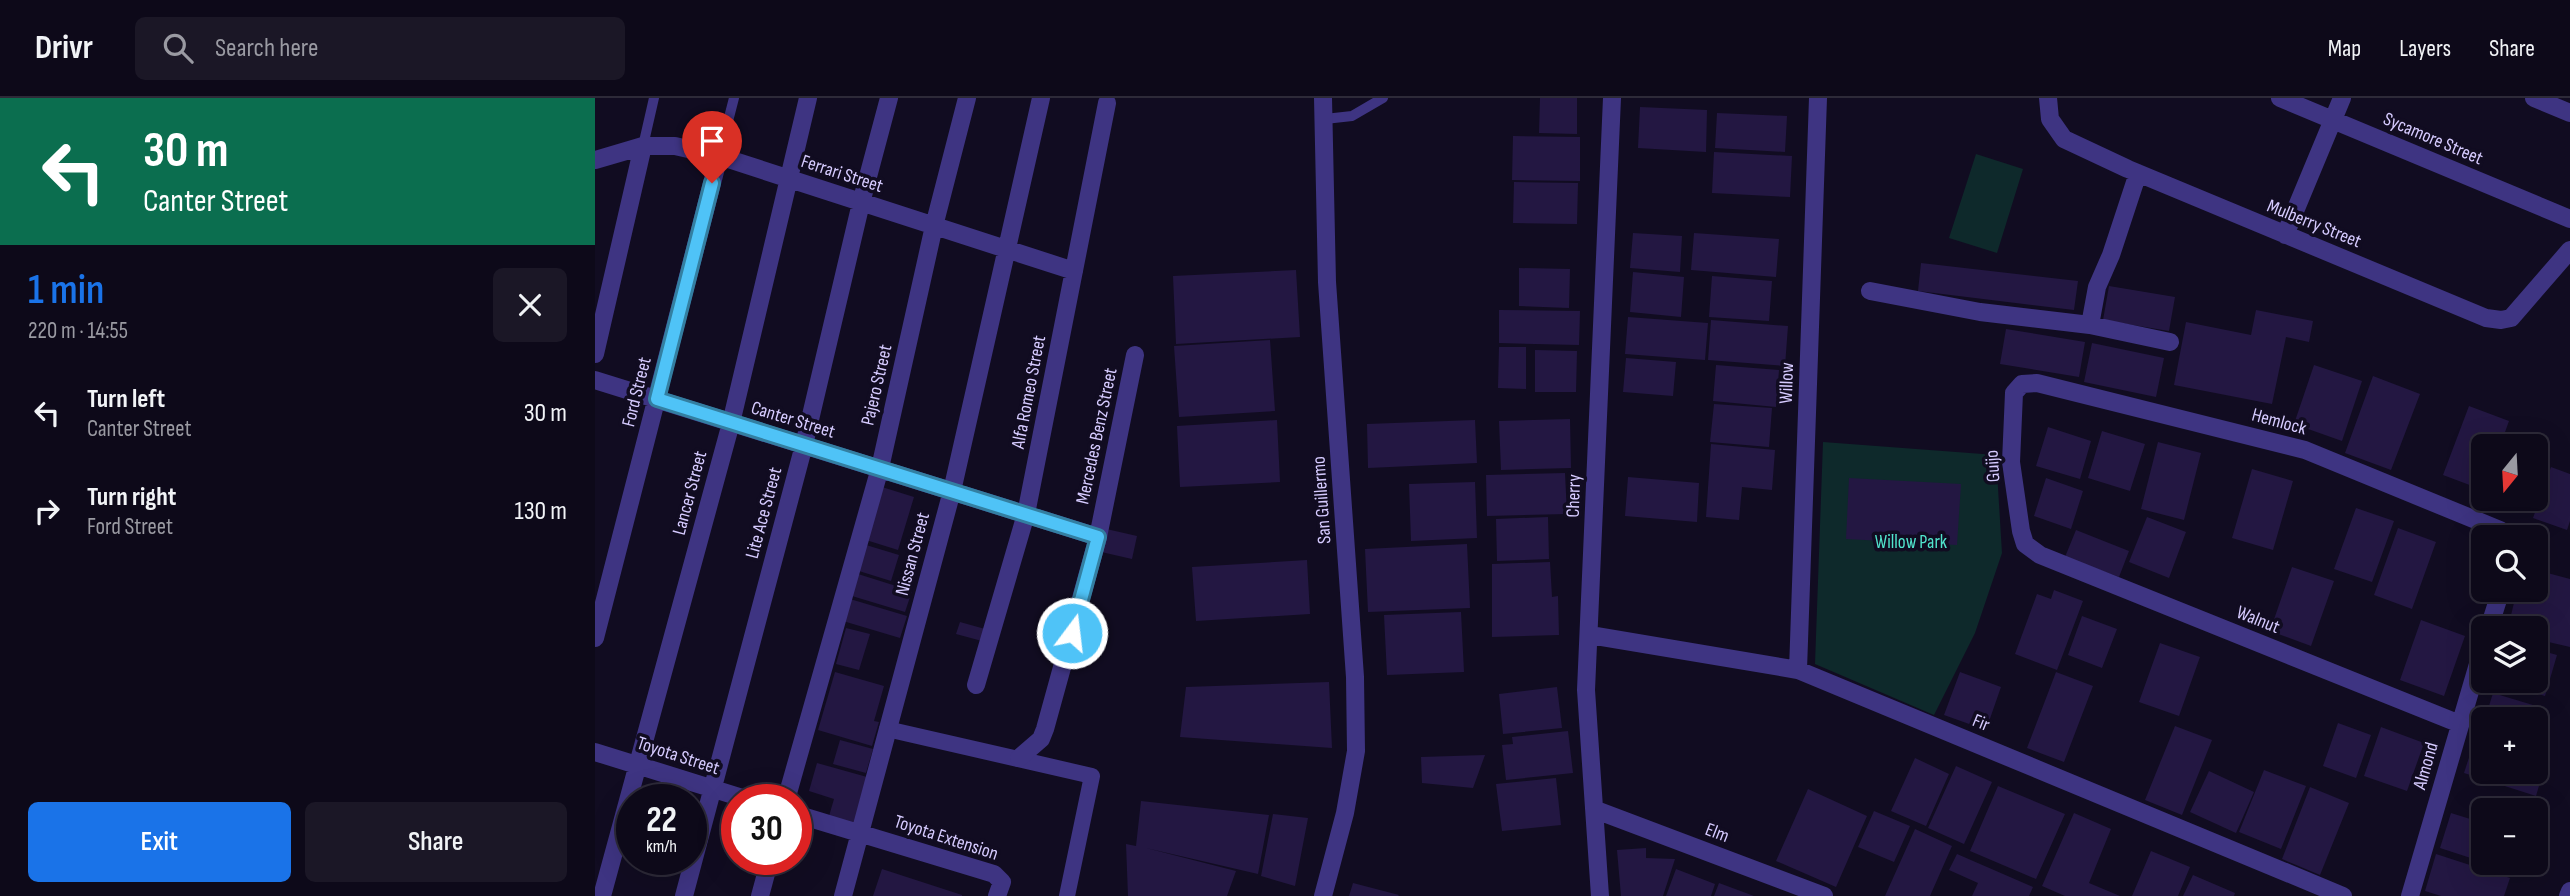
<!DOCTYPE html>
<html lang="en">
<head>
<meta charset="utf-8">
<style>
  :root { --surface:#0d0919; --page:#1b1726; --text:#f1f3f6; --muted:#9a9aa2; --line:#2d2a38; --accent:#1a73e8 }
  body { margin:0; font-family:"Sofia Sans Condensed",sans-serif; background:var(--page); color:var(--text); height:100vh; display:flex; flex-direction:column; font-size:26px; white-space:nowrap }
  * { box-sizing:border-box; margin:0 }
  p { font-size:23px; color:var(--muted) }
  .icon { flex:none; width:38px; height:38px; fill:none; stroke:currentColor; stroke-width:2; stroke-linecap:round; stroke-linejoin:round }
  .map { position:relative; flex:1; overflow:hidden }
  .side { display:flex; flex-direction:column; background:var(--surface); width:595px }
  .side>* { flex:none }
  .hud { background:#0b6e4f; color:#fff; overflow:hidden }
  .needle { width:46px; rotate:198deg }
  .tools { position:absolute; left:1876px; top:336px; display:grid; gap:14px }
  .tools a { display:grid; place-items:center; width:77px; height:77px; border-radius:10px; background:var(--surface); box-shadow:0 7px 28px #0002,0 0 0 2px var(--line); font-size:35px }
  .speed { position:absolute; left:21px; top:686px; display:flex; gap:14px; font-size:35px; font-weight:700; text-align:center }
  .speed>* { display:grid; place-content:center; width:91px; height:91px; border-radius:50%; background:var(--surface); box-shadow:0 7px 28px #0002,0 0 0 2px var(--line); line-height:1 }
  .speed small { font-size:18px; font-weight:400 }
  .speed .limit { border:10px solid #d22; background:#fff; color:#111 }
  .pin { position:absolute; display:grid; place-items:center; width:60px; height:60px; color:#fff; margin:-72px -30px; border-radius:50% 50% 50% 0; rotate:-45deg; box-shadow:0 0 7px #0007 }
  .pin .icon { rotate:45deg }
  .me { position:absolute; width:77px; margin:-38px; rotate:15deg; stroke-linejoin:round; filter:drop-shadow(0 0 5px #0008) }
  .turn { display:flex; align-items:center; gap:24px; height:147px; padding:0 28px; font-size:32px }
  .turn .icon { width:91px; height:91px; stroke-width:2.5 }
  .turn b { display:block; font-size:49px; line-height:60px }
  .round { display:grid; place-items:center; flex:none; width:74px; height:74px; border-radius:10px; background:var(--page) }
  .head { display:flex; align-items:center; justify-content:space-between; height:119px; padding:0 28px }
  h1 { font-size:42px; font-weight:600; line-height:52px; color:var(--accent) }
  .cta { display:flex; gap:14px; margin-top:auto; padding:14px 28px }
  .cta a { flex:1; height:80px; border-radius:10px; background:var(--accent); color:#fff; font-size:28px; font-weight:600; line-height:80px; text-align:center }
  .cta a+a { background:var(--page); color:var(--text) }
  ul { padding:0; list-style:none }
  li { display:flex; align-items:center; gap:21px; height:98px; padding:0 28px }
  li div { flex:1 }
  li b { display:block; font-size:26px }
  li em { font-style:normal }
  header { display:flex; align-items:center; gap:42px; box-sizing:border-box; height:98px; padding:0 35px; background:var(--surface); border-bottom:2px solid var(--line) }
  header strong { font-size:33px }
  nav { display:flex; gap:38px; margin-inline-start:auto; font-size:24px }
  .search { width:490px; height:63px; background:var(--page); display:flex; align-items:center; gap:18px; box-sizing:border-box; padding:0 24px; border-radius:10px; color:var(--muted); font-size:26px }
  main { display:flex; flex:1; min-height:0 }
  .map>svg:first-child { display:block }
  .green { fill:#0e292b }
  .building { fill:#231742 }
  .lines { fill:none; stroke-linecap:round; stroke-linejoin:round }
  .service { stroke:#3e3482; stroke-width:10 }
  .pedestrian { stroke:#3e3482; stroke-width:16 }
  .minor { stroke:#3e3482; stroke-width:18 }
  .route-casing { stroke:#337fa1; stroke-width:18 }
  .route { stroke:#4fc3f7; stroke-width:12 }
  .labels { text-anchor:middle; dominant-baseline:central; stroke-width:7; stroke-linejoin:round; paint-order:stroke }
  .street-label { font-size:19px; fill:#d6cbff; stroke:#110c21 }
  .park-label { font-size:19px; fill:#51e5cd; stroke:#110c21 }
</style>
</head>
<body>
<header>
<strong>Drivr</strong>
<div class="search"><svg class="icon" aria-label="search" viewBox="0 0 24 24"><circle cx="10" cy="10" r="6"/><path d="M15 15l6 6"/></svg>Search here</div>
<nav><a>Map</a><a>Layers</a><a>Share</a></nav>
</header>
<main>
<section class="side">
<div class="hud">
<div class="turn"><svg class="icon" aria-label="left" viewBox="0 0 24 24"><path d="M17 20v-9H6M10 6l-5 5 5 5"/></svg><div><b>30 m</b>Canter Street</div></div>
</div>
<div class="head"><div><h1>1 min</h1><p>220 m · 14:55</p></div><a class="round"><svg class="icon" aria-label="close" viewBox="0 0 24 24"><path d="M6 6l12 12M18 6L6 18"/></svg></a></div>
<ul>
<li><svg class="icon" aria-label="left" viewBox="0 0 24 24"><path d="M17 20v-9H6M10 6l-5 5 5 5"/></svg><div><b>Turn left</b><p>Canter Street</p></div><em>30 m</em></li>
<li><svg class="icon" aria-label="right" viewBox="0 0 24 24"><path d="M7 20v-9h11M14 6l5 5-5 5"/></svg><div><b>Turn right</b><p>Ford Street</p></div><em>130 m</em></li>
</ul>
<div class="cta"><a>Exit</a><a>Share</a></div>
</section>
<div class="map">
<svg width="1975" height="798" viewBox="0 0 1975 798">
  <rect width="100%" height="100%" fill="#110c21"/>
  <path class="green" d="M1381,56l47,15 -26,84 -48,-15z
    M1228,344l173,13 6,98 -27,80 -41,82 -119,-51z"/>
  <path class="building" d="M945,0h37v36l-38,-1z
    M1045,9l67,3 -1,42 -68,-4z
    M1122,15l70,3 -2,36 -70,-4z
    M918,38l67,1v44l-68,-1z
    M1119,54l78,4 -2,41 -78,-4z
    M919,84l64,1 -1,41 -64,-1z
    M1038,135l49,3 -2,36 -50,-4z
    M1099,135l85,6 -3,38 -85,-7z
    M1326,165l157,18 -4,29 -156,-19z
    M924,170l51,1 -1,39 -50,-2z
    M701,172l4,67 -124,7 -3,-68z
    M1038,174l51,5 -3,40 -51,-5z
    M1117,178l60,5 -3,40 -60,-4z
    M1514,188l66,11 -6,34 -66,-11z
    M904,212l81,1 -1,34 -80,-2z
    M1661,212l57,11 -4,21 -23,-5 -14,67 -98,-19 12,-63 65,13z
    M1033,219l80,6 -3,37 -80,-6z
    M1116,222l77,6 -3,40 -77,-6z
    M1411,231l79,13 -6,35 -79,-13z
    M675,242l5,71 -96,6 -5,-71z
    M1497,245l72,15 -8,39 -72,-15z
    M904,249h27v42l-28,-1z
    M940,252l42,1 -1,41h-41z
    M1031,260l50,4 -3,34 -50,-4z
    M1121,267l63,5 -3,37 -63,-6z
    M1719,267l48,16 -20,60 -48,-17z
    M1778,278l47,18 -29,76 -46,-17z
    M1119,306l58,4 -3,39 -59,-5z
    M1874,308l40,15 -9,25h-17v44l-40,-15z
    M975,321l1,49 -70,2 -2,-49z
    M682,322l3,62 -100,5 -3,-61z
    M880,322l2,43 -109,5 -1,-44z
    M1453,329l43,14 -11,38 -44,-13z
    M1507,333l43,13 -15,47 -42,-13z
    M1563,344l43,11 -17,67 -43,-11z
    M1116,346l64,6 -3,40 -30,-3 -3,33 -33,-3z
    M1941,357l14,6 -19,52 -38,-14h43z
    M1956,369l19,7v47l-3,9 -34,-12z
    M1657,371l41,12 -20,69 -41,-12z
    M970,375l2,41 -80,2 -1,-41z
    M1033,379l71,6 -2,39 -72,-6z
    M1254,380l112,6 -4,61 -111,-6z
    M1451,380l37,13 -12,38 -37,-13z
    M880,384l2,56 -66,3 -2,-57z
    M287,389l32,10 -16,53 -32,-10z
    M1761,410l38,13 -22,61 -38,-13z
    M953,419l1,42 -52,2 -1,-42z
    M1552,419l39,15 -17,46 -40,-16z
    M507,430l35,8 -5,23 -35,-8z
    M1803,430l38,14 -24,67 -38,-14z
    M1481,432l53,21 -10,26 -54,-20z
    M872,446l3,64 -102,4 -3,-63z
    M271,447l33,10 -8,26 -32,-10z
    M712,462l3,54 -114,7 -4,-54z
    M955,464l2,35 6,-1 1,39 -67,2v-73z
    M1697,469l42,14 -23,65 -41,-15z
    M1941,472l34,9v68l-34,-8v-11h-28l9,-38h19z
    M263,476l54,17 -7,21 -53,-16z
    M1459,492l29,11 -26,69 -42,-16 22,-60 14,5z
    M255,501l57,17 -7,22 -57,-17z
    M866,514l3,60 -77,3 -3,-60z
    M1487,518l35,13 -15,39 -34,-13z
    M1826,522l44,16 -21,60 -44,-16z
    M365,524l25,7 -3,12 -26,-7z
    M251,530l24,6 -11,36 -23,-6z
    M1565,545l40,14 -21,59 -40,-14z
    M1941,551l21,6 -12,41 -48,-15h39z
    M240,574l49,14 -10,35 5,1 -7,24 -54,-16z
    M1365,574l41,15 -15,43 -42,-15z
    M1461,574l37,14 -29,76 -37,-14z
    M734,584l3,66 -152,-11 6,-50z
    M962,589l5,41 -59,6 -4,-40z
    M1898,595l53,16 -10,32v-22h-51z
    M1743,625l33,12 -15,43 -33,-12z
    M1580,628l37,14 -30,75 -37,-15z
    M1786,629l43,16 -17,48 -43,-15z
    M973,633l5,42 -67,7 -4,-35 11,-1 -1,-7z
    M1881,638l7,2v34h53v-17l11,4 -11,37 -72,-23z
    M245,642l33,9 -7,24 -33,-9z
    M890,657l-12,33 -51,-5 -1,-26z
    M1320,660l34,16 -23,52 -35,-15z
    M222,665l50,14 -13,46 -25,-7 5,-17 -25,-8z
    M1361,668l36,16 -28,62 -36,-16z
    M1669,672l42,16 -25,63 -42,-17z
    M1614,673l45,21 -18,41 -46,-21z
    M961,680l5,47 -59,6 -6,-47z
    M1403,688l67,28 -29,65 -66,-28z
    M1715,689l39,16 -29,72 -38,-16z
    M1213,691l59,27 -31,71 -60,-26z
    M546,703l128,14 -11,59 -112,-26 90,23 -9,25h-99l-2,-52 10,2z
    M1279,713l36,15 -16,36 -36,-15z
    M1479,715l37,16 -22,54 31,13h-55l-23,-10z
    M1856,715l32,10v39l-43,-14z
    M678,716l35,4 -13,68 -34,-10z
    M1320,731l37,17 -22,50h-45z
    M1051,750v10l29,1 -12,37h-42l-4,-46z
    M1556,753l39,16 -12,29h-46z
    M1362,756l76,33 -4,9h-57l6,-13 -29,-13z
    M1841,756l74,24 -6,18h-63l-16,-5z
    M1893,765h32l-3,9z
    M287,771l80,26v1h-89z
    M1081,771l39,15 -4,12h-45z
    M1598,777l42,18 -1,3h-51z
    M758,785l46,12 -1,1h-49z
    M1124,785l35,13h-40z"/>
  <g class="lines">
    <path class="service" d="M730,21l27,-3 31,-18
      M48,48l11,-48
      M124,58l15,-58"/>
    <path class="pedestrian" d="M292,631l205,47 -25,120"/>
    <path class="minor" d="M1453,0l2,21 14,20 64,30 358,149 15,2 10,-2 59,-68
      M1685,0l290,121
      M1939,0l36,15
      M0,62l48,-14h32l44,10 355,115
      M1690,137l57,-137
      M1275,193l110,21 110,13 80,17
      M1495,227l7,-38 14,-32 27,-82
      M0,256l48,-208
      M0,282l503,157
      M1894,530l12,-38
      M995,537l208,35 545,226
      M0,540l124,-482
      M1203,572l20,-572
      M381,587l50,-171 81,-411
      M1865,626l-420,-169 -15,-11 -4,-13 -10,-69 3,-69 8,-9 15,-1 268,67 195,80 7,7
      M0,654l154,48
      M424,660l22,-19 4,-10 53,-192 37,-182
      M191,702l94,-332 54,-242 33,-128
      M1001,712l228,86
      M201,716l198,60 8,8 -5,14
      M7,798l129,-473 77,-325
      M89,798l120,-451 57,-242 28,-105
      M165,798l10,-37
      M248,798l109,-405 89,-393
      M728,798l22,-83 11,-62 -1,-74 -28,-395 -4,-184
      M1005,798l-14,-206 26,-592
      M1815,798l73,-249
      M1973,798l2,-5"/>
  </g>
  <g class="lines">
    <defs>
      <path id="route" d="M117,85l-55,216 441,138 -26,96"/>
    </defs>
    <use href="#route" class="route-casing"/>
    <use href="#route" class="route"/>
  </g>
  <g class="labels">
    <g class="street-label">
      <text transform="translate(1838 41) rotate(23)">Sycamore Street</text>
      <text transform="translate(247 76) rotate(18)">Ferrari Street</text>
      <text transform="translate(1719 126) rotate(22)">Mulberry Street</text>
      <text transform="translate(1192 285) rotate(-88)">Willow</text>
      <text transform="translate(282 287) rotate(-77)">Pajero Street</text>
      <text transform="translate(42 294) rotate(-76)">Ford Street</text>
      <text transform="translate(434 294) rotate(-79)">Alfa Romeo Street</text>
      <text transform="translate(198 322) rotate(17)">Canter Street</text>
      <text transform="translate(1684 324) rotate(15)">Hemlock</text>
      <text transform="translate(502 338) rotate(-78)">Mercedes Benz Street</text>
      <text transform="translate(1398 368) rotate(-94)">Guijo</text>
      <text transform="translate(95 395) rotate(-75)">Lancer Street</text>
      <text transform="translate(979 398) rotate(-88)">Cherry</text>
      <text transform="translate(727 402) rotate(-94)">San Guillermo</text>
      <text transform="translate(169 415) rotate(-75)">Lite Ace Street</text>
      <text transform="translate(318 456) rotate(-75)">Nissan Street</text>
      <text transform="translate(1663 522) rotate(22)">Walnut</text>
      <text transform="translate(1386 625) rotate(22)">Fir</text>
      <text transform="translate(83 658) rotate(18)">Toyota Street</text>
      <text transform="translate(1831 668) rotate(-74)">Almond</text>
      <text transform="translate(1122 735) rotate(21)">Elm</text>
      <text transform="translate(351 740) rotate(18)">Toyota Extension</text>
    </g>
    <g class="park-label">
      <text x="1316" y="444">Willow Park</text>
    </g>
  </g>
</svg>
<div class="tools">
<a><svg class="needle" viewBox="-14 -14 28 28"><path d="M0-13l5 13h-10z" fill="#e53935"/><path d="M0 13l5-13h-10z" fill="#9a9aa2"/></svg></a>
<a><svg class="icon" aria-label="search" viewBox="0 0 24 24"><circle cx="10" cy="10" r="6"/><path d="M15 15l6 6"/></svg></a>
<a><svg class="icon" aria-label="layers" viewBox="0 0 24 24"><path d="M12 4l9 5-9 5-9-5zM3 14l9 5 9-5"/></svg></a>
<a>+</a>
<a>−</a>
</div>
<div class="speed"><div>22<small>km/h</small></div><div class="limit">30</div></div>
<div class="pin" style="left:117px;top:85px;background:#d93025"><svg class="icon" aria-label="arrive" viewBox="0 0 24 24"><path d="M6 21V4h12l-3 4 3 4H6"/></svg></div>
<svg class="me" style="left:477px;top:535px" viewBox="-20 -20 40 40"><circle r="17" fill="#4fc3f7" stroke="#fff" stroke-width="3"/><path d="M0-11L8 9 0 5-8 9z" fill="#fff"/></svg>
</div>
</main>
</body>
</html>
